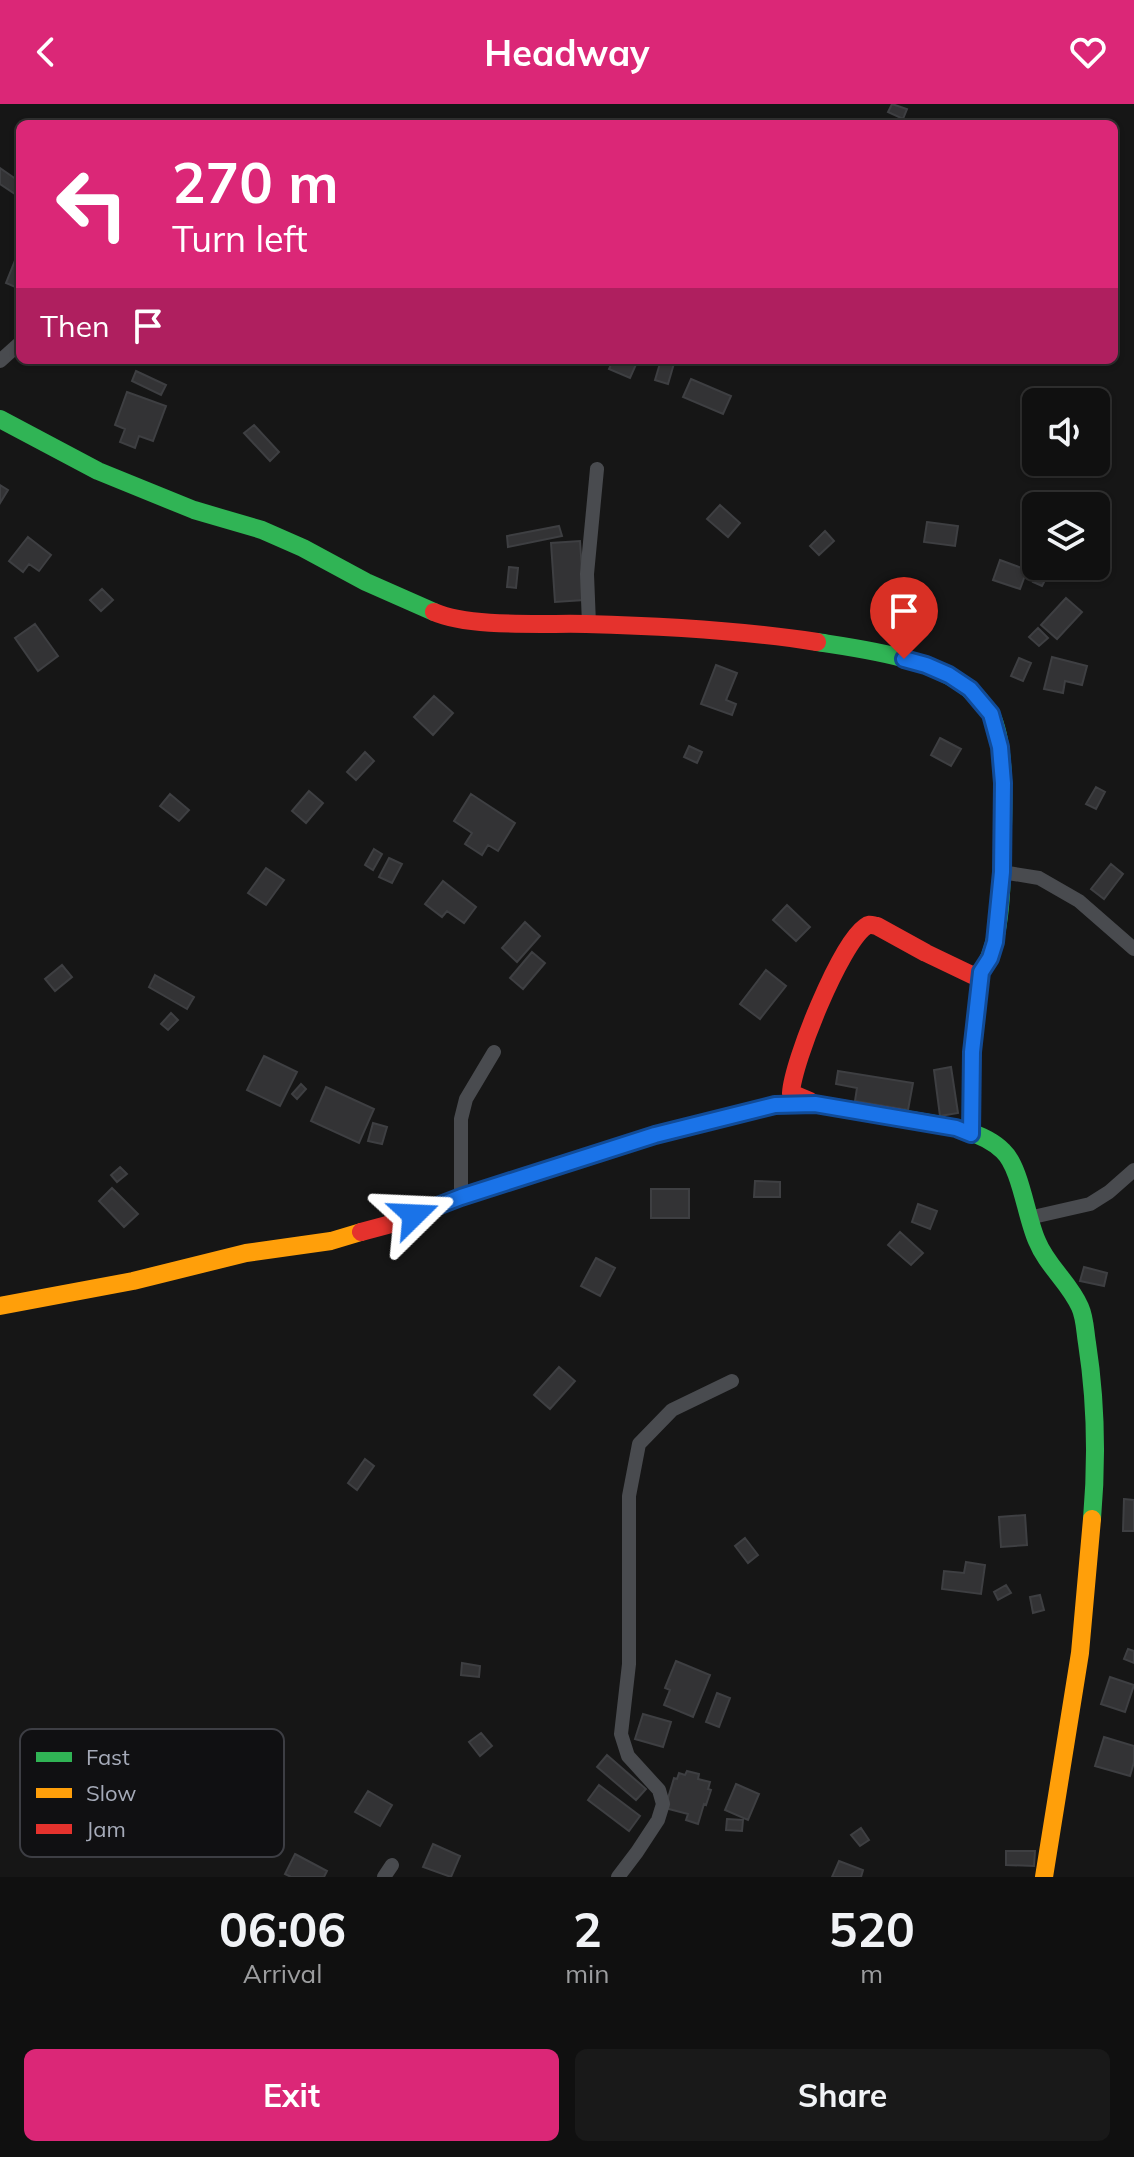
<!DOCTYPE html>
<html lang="en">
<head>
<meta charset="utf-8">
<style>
  :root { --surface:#101010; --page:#191919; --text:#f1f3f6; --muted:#9c9d9f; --line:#303030; --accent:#db2777 }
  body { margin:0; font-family:Mulish,sans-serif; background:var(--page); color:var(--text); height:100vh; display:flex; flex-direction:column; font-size:30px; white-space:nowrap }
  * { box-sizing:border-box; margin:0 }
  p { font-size:26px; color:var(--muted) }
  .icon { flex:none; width:44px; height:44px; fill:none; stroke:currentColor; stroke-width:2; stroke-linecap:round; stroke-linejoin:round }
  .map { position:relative; height:1773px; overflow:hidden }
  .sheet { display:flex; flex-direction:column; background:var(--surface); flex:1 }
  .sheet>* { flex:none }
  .top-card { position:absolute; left:16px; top:16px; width:1102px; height:244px; border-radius:12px; box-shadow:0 2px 6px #0004,0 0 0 2px var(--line); background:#db2777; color:#fff; overflow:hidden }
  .fabs { position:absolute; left:1022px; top:284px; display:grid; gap:16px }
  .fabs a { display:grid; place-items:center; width:88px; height:88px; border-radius:12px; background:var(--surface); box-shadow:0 2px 6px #0004,0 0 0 2px var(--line); font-size:40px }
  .pin { position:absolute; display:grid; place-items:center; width:68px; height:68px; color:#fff; margin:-82px -34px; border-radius:50% 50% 50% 0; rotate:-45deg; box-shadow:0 0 8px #0007 }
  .pin .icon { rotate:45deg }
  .me { position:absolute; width:88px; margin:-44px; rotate:69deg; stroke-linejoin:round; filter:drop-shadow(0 0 6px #0008) }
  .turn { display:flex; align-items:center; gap:28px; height:168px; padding:0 24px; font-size:36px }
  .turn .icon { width:104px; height:104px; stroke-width:2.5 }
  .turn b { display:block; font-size:56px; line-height:68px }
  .then { display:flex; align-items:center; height:76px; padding:0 24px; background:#0003; gap:16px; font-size:30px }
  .eta { display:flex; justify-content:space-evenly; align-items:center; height:136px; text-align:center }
  .eta b { font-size:48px; font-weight:700; line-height:56px }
  .button { display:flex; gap:16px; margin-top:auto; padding:16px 24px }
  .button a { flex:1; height:92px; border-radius:12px; background:var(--accent); color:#fff; font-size:32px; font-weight:700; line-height:92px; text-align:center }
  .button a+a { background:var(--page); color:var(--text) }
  header { display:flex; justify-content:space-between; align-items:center; height:104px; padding:0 24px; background:var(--accent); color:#fff; font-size:36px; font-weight:700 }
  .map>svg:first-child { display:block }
  .building { fill:#333335; stroke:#3e3f42; stroke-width:2 }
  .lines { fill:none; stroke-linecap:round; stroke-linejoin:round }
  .street { stroke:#494b4f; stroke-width:14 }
  .fast { stroke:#30b455; stroke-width:18 }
  .slow { stroke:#ff9f0a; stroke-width:18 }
  .jam { stroke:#e5322d; stroke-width:18 }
  .route-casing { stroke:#114b97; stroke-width:20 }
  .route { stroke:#1a73e8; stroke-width:14 }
  .key { fill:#101012; stroke:#3d3e44; stroke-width:2 }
  .key-label { font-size:22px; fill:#a5aab8 }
</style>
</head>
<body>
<header><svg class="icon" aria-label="back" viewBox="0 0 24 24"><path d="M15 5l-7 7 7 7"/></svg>Headway<svg class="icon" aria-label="heart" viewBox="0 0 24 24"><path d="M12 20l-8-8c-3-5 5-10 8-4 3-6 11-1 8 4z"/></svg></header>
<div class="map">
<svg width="1134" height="1773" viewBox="0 0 1134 1773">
  <rect width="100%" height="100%" fill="#161616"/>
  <path class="building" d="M892,0l15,5 -4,10 -15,-7z
    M0,64l20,14 -2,14 -18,-12z
    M20,144v41l-14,-6z
    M613,256h25l-8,18 -21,-9z
    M661,256h14l-7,24 -13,-4z
    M136,267l30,14 -5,10 -29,-14z
    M691,275l40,17 -8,18 -40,-17z
    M127,288l39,14 -13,35 -14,-5 -4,12 -15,-6 5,-13 -10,-4z
    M254,321l25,27 -9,9 -26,-28z
    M0,381l8,5 -8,13z
    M720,401l20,18 -12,14 -21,-18z
    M927,418l31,4 -3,20 -31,-4z
    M559,422l3,10 -54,11 -1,-11z
    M825,427l9,10 -15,14 -9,-9z
    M28,433l23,18 -12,16 -10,-7 -6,8 -14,-11z
    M580,437l4,59 -29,2 -4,-59z
    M1000,456l27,10 -7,19 -27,-9z
    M1042,462l10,1 -10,19 -9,-4z
    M509,463l9,1 -2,20 -9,-1z
    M102,485l11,11 -12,11 -11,-11z
    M1066,494l16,14 -25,27 -16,-14z
    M35,520l23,32 -20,15 -23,-33z
    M1038,524l10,10 -9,8 -10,-9z
    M1052,553l35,9 -5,19 -17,-4 -2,12 -19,-4z
    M1019,554l12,5 -8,18 -12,-5z
    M716,561l21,8 -11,27 10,4 -4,11 -31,-11z
    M434,592l19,17 -20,22 -19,-18z
    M940,634l21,11 -10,17 -20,-11z
    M689,642l13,6 -5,11 -13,-6z
    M365,648l9,9 -18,19 -9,-8z
    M1096,683l9,5 -9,17 -10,-5z
    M309,687l14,12 -17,20 -14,-12z
    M170,690l19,16 -10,11 -19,-15z
    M471,690l44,29 -17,28 -10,-6 -6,10 -17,-11 7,-11 -18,-12z
    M374,745l8,5 -9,16 -8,-5z
    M389,754l13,6 -10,19 -13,-6z
    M1111,760l12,10 -19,25 -13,-10z
    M266,764l18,12 -18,25 -18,-12z
    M443,777l33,26 -12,16 -17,-12 -5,6 -17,-13z
    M787,801l23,22 -14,14 -23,-21z
    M525,818l15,14 -23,26 -15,-14z
    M532,848l13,11 -22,26 -13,-11z
    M62,861l10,12 -17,14 -10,-12z
    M766,866l20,16 -26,33 -20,-15z
    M155,871l39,22 -7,12 -38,-22z
    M171,909l7,7 -10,10 -7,-6z
    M264,952l33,16 -17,34 -33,-16z
    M951,963l7,46 -18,3 -6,-46z
    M838,967l75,12 -5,27 -53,-9 2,-13 -21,-4z
    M301,980l5,5 -9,10 -5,-5z
    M326,983l48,22 -15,34 -48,-22z
    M373,1019l14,4 -5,17 -14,-3z
    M120,1063l7,7 -10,8 -6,-7z
    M755,1077l25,1v15h-26z
    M112,1084l26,26 -14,13 -25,-26z
    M651,1085h38v29h-38z
    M918,1100l19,7 -7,18 -18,-7z
    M900,1128l23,21 -12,12 -23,-20z
    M596,1154l19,10 -15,28 -19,-10z
    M1084,1163l23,6 -3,13 -24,-5z
    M559,1263l16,14 -25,28 -16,-14z
    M365,1355l9,7 -17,24 -9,-7z
    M1124,1395l10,1v31h-11z
    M1025,1411l2,30 -26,2 -2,-30z
    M745,1434l13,17 -10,8 -13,-17z
    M966,1458l19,3 -4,29 -39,-5 2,-18 20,2z
    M1006,1481l5,8 -13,7 -4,-8z
    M1040,1491l4,15 -11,3 -3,-16z
    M1128,1545l6,2v12l-10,-4z
    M676,1557l34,14 -17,42 -29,-12 6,-15 -5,-2z
    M462,1559l18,3 -1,11 -18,-2z
    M1110,1573l24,8 -9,27 -24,-8z
    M717,1589l13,5 -11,29 -13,-5z
    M643,1610l28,8 -8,25 -28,-8z
    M481,1629l11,13 -12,10 -11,-14z
    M1104,1633l30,9v16l-4,14 -35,-10z
    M607,1651l39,34 -10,11 -39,-33z
    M687,1667l12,3 -1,5 12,3 -2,7 3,1 -5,15 -2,-1 -6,20 -12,-4 2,-6 -23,-6 9,-30 3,1 2,-6 6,2z
    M736,1680l23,10 -11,26 -23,-10z
    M599,1681l41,31 -11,15 -41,-31z
    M368,1687l24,14 -12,21 -25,-14z
    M727,1715l16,1 -1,11 -16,-1z
    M861,1724l8,12 -9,6 -9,-11z
    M433,1740l27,12 -9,21 -28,-10z
    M1006,1747h29l-1,15 -28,-1z
    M295,1750l32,17 -3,6h-33l-6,-3z
    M839,1757l24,9 -2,7h-29z"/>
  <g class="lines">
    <path class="street" d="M0,257l20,-18
      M589,520l-2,-50 10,-105
      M1002,768l37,6 40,23 55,48
      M971,1030l1,-82 9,-80
      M461,1093v-78l5,-20 28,-47
      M1033,1120v-7l57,-13 19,-12 25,-22
      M384,1773l8,-12
      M618,1773l19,-25 21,-32 5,-16 -4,-14 -31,-34 -7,-22 8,-70v-168l10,-52 33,-34 60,-29"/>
    <path class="fast" d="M0,315l98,52 96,39 68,20 41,18 63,34 68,30
      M817,538c52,8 128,17 163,58 3,5 9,10 11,14 17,35 12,106 11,145 0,29 -2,91 -21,112
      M900,1014c32,6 79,9 103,33 18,17 23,66 34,90 10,25 32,41 43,66 5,11 5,24 7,36 9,58 10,118 5,176"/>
    <path class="slow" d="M0,1202l133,-25 113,-28 85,-12 30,-9
      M1044,1773l36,-224 12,-134"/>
    <path class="jam" d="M434,508c36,16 111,11 152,12 77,2 155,6 231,18
      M810,997l-19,-8c2,-32 49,-148 74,-166 5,-4 6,-2 12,-1l49,27 48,23 7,-5
      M361,1128l30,-8 70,-27 194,-62 120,-30 40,-1 85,14"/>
  </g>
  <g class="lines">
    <defs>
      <path id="route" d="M414,1111l47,-18 194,-62 120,-30 40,-1 141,24 15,6 1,-82 9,-80 9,-14 5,-16 7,-70 1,-89 -3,-36 -9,-33 -21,-25 -21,-14 -23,-10 -22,-6"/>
    </defs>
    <use href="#route" class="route-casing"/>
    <use href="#route" class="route"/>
  </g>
  <rect x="20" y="1625" width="264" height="128" rx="12" class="key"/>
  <rect x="36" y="1648" width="36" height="10" fill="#30b455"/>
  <rect x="36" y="1684" width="36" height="10" fill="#ff9f0a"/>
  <rect x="36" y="1720" width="36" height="10" fill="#e5322d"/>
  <g class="key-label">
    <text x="86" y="1661">Fast</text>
    <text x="86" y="1697">Slow</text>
    <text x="86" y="1733">Jam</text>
  </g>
</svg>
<div class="fabs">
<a><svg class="icon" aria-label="sound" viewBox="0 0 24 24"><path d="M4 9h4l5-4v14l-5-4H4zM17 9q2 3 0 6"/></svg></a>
<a><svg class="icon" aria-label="layers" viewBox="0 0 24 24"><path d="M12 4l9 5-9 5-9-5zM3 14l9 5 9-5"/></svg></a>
</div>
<div class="pin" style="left:904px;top:555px;background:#d93025"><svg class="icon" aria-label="arrive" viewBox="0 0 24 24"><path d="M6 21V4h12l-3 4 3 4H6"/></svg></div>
<svg class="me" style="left:414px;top:1111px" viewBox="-20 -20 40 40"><path d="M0-17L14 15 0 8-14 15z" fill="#1a73e8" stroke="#fff" stroke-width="4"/></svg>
<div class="top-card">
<div class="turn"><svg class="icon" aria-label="left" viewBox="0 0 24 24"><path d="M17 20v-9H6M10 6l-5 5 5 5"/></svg><div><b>270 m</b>Turn left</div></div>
<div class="then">Then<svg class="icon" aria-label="arrive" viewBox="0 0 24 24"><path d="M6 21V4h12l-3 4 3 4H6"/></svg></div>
</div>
</div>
<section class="sheet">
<div class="eta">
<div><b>06:06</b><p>Arrival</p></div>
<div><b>2</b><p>min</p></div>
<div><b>520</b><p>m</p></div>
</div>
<div class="button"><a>Exit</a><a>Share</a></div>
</section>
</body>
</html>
